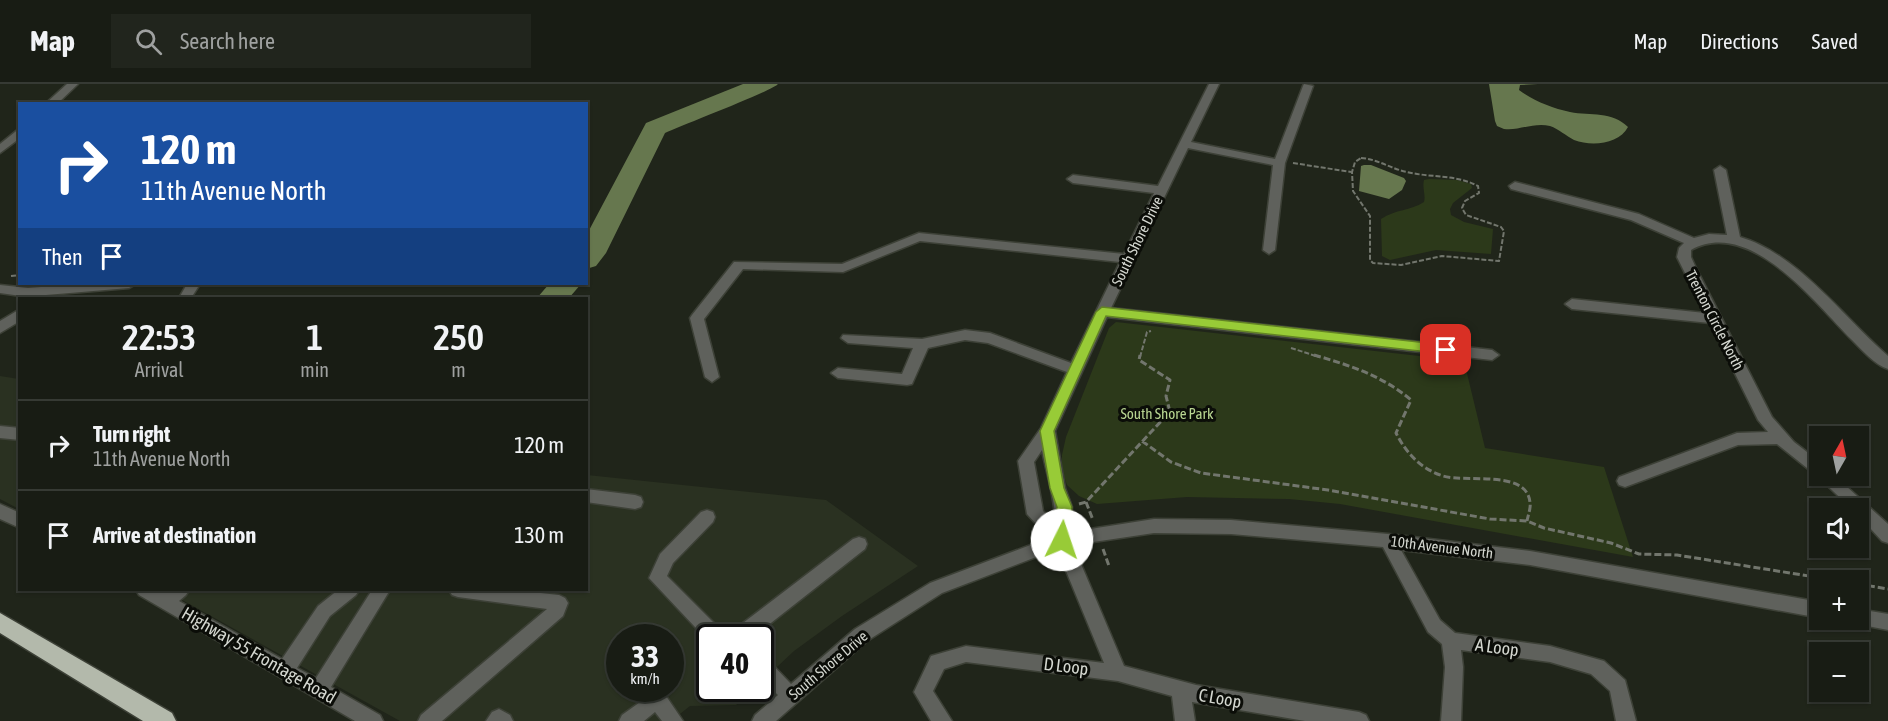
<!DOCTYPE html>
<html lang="en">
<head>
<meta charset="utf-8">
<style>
  :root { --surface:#181c14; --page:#21251d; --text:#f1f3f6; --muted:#9fa1a0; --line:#363a34 }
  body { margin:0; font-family:"Asap Condensed",sans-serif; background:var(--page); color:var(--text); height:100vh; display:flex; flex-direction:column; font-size:22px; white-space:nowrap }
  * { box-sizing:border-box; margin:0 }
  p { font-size:20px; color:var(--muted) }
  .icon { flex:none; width:33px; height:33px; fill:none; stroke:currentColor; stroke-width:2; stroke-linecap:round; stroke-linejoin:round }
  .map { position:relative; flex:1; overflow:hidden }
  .details { position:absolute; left:18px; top:213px; width:570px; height:294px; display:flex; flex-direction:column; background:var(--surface); border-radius:0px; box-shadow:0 2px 4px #0004,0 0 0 2px var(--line) }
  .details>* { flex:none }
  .hud { position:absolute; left:18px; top:18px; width:570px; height:183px; border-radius:0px; box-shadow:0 2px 4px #0004,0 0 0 2px var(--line); background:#1a4fa0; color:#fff; overflow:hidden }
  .needle { width:39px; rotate:9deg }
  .tools { position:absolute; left:1809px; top:342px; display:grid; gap:12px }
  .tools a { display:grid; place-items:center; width:60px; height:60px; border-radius:0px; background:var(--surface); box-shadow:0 2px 4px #0004,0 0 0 2px var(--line); font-size:30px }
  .speed { position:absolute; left:606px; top:540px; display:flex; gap:12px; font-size:30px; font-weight:700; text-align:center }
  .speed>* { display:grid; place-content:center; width:78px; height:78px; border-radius:50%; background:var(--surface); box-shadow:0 2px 4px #0004,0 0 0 2px var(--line); line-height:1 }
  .speed small { font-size:15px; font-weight:400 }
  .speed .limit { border:3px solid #111; border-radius:9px; background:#fff; color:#111 }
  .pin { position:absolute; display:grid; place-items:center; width:51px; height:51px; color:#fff; margin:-26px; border-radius:12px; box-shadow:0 3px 9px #0006 }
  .me { position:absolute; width:66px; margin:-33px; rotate:4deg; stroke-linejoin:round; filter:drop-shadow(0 0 4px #0008) }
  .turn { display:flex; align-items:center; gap:21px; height:126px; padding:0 24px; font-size:27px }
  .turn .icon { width:78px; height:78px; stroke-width:2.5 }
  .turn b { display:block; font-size:42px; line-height:51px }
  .then { display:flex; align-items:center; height:57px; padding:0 24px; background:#0003; gap:12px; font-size:22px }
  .eta { display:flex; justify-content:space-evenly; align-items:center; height:102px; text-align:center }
  .eta b { font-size:36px; font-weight:600; line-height:42px }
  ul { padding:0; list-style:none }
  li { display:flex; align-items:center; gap:18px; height:90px; padding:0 24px; border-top:2px solid var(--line) }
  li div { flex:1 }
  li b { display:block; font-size:22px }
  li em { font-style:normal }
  header { display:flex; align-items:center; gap:36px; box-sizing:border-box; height:84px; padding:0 30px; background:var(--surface); border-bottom:2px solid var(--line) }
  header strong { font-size:28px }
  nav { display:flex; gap:33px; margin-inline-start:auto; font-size:21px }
  .search { width:420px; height:54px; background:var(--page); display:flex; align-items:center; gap:15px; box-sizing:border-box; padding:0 21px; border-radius:0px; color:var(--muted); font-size:22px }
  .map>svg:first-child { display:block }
  .built { fill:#2a3121; fill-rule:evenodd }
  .green { fill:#2c391a }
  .water { fill:#66774e }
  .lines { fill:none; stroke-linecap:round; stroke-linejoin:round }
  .river { fill:#66774e; fill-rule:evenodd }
  .minor-casing { stroke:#3d4137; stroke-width:3 }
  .highway-casing { stroke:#3d4137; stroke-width:3 }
  .path-far1 { stroke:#72766d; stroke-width:2; stroke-dasharray:5 2; stroke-linecap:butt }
  .path { stroke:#72766d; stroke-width:3; stroke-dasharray:7 3; stroke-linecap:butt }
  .minor { fill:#5f615c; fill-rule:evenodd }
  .highway { fill:#b3b9ab; fill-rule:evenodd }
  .route { fill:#98cb37; stroke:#638424; stroke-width:1.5 }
  .labels { text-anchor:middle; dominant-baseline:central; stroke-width:6; stroke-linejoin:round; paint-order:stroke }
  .street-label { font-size:15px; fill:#d4d7d0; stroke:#0b0d08 }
  .park-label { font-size:15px; fill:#b8d591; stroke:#0b0d08 }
  .near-street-label { font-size:18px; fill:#d4d7d0; stroke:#0b0d08 }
</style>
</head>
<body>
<header>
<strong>Map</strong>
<div class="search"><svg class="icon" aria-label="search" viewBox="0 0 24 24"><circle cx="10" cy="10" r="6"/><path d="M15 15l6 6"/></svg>Search here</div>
<nav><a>Map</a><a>Directions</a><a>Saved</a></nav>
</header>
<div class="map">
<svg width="1888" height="637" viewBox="0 0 1888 637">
  <rect width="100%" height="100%" fill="#20251a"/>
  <path class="built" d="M0,292l19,3v130l-19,-10z
    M587,391l239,25 92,66 -76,50 -48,35 -33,31 -1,-44h-50v50l44,1 -18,16 -46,1 -19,15h-271l-236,-131h422zM620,554h50v50h-50z"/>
  <path class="green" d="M1429,95l28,1 14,4 1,4 -19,15 -3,6 1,6 13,7 29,7 -2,25 -55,-4 -46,10 -8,-4 -1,-37c15,-10 29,-8 43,-17 2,-7 -2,-14 0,-22z
    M1116,238l348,39 21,87 119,19 29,90 -293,-53 -51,-5 -102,-2 -90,7 -18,-8 -12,-11 -5,-14v-16l4,-18 43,-109z"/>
  <path class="water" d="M1489,0h49l-18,1 -1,5c15,11 33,18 51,22 21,4 42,-1 58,15 -9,17 -36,20 -54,13 -8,-4 -15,-11 -24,-14 -16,-4 -31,5 -46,3l-7,-3 -2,-5z
    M1364,81h7l33,13 2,3 -4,9 -13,9 -30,-8 2,-25z"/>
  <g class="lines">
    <path class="river" d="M743,0h35c-4,6 -98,42 -113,49l-59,120 -10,13 -10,3v-33l60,-113z
      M549,200h32l-12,14h-32z"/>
    <defs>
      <path id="minor" d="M67,0h11l-21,20h-12z
        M1209,0h10l-28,58 84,17 28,-73 1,-2 9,2 -28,77 -10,87 -6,4 -6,-4 10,-85 -85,-17 -77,160 381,42 7,5 -7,5 -385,-43 -52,114 10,57 7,19 -1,25 83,-13 77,1 157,14 142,17 290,51v16l-290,-53 -129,-15 39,70 15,13 95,13 54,15 21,19 11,41h-20l-6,-30 -19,-17 -41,-12 -89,-12 2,17 -2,54h-20l4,-54 -3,-23 -14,-12 -45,-85 -152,-13 -77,-1 -81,12 51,121 72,19 163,27 7,3 3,6h-64l-113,-19 3,19h-20l-3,-25 -54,-15 -152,-19 -22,7 -11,22 19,30h-21l-17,-29 17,-36 35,-10 138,17 -47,-114 -115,44 -75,48 -91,80h-24l3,-6 23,-20 -18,-17v-21l7,2 24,25 64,-55 75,-46 119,-45 -22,-24 -9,-53 23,-33 26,-56 -79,-29 -23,-3 -37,8 -16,36 -5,1 -69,-7 -7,-5 7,-5 64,6 11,-26 -65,-5 -7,-5 2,-3 79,4 43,-9 25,3 81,30 49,-101 -200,-21 -77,31 -100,-3 -39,50 15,58 -7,5 -7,-5 -15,-59 2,-3 42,-53 108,2 77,-31 205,21 30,-61 -81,-10 -6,-4 6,-4 85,11zM1042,366c4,22 14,51 13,73l-12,-12 -9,-49z
        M20,44v10l-20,15v-9z
        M1720,82l6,4 14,67c58,17 103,80 148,119v13c-13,-4 -26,-19 -36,-29 -37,-37 -102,-123 -161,-90v7l5,11 76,149 22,25 26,20v14h15l53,48v19l-6,-2 -24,-26v-7h-7l-34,-32 -40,-32 -39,1 -113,42 -6,-2 -2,-4 2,-4 118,-44 31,-1 -10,-12 -48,-97 -138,-14 -7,-5 7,-5 133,14 -28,-56 2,-9 5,-5 -53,-23 -120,-31 -2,-3 6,-4 124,32 55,24 15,-4 18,1 -13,-65z
        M80,200h56l-7,4 -95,8 -1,2h-12v-2l-21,-3v-8l28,3z
        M187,200h13l-9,14h-12z
        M20,225v12l-20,12v-12z
        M0,342l20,2v12l-20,-2z
        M586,405l49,6 6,2 2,5 -2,5 -6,2 -49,-7z
        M0,420l20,9v15l-20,-9z
        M707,426l6,2 2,5 -2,5 -40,41 -6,13 56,56 3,6h-16v5l-61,-65 11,-24 41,-42z
        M859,453l6,2 2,5 -2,5 -113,89h-18l5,-12 114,-87z
        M136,506h24l4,2 3,-2h22l-3,5 -7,6 103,58 36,-53 20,-16h21l-3,5 -26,21 -33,52 19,10 56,-88h18l-59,97 49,28 3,6h-28l-216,-126z
        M449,506h64l46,5 6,3 3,5 -5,13 -121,105h-24l3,-6 126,-106 -89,-12 -6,-2z
        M1858,525l30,5v16l-36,-7 -2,-3h8z
        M657,606l7,3 19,28h-21l-7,-9 -11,9h-25l3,-6z
        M499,625l11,6 3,6h-27l6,-9z"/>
      <path id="highway" d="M0,529l172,100 4,8h-33l-143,-88z"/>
    </defs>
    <use href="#minor" class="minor-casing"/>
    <use href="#highway" class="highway-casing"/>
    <path class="path-far1" d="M1361,74c17,1 30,11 46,14 24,6 48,2 71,14l1,7 -14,8 -3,7 4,7 35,12 3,4 -5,30 -57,-5 -41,9 -28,-2 -3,-3v-44l-17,-25 -1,-19 3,-10z
      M1293,79l58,9
      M11,192l9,-1
      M1291,264l28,9
      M1140,273l7,-25 4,-1"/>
    <path class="path" d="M1314,271c35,10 69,21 97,45l-15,33c10,20 25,36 47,43 23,7 85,-7 87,27 1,5 -2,12 -3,18
      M1142,357l29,21 30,11 127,17 162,29 37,2 17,7 67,15 28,11 38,1 157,25
      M1086,418l7,18
      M1079,420l7,-2 79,-85 4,-9 -3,-12 4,-16 -31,-20 1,-5
      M1103,465l6,17
      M1858,500l30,5"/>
    <use href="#minor" class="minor"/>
    <use href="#highway" class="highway"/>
  </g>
  <path class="route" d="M1102,223l344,38 7,5 -7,4 -340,-38 -52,115 10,57 8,19 -3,33 -2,4 -5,2 -6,-2 -2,-4 3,-33 -7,-19 -10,-57 56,-119z"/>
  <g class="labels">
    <g class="street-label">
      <text transform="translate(1137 157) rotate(-64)">South Shore Drive</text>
      <text transform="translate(1715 236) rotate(63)">Trenton Circle North</text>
      <text transform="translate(1442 463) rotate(7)">10th Avenue North</text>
      <text transform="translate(828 581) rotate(-40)">South Shore Drive</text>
    </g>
    <g class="park-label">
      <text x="1167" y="329">South Shore Park</text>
    </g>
    <g class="near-street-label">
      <text transform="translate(1497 563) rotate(8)">A Loop</text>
      <text transform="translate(259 571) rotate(30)">Highway 55 Frontage Road</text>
      <text transform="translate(1066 582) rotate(7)">D Loop</text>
      <text transform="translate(1220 614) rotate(10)">C Loop</text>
    </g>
  </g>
</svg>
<div class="tools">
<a><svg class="needle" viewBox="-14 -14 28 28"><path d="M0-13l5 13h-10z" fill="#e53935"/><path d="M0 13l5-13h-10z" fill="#9fa1a0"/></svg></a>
<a><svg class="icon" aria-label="sound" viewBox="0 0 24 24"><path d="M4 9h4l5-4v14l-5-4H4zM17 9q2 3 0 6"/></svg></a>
<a>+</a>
<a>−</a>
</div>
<div class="speed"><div>33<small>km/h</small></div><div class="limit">40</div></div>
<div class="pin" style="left:1446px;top:266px;background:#d93025"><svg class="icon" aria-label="arrive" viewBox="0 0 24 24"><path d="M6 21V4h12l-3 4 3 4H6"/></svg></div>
<svg class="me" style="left:1062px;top:456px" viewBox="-20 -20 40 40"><circle r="19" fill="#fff"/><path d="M0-13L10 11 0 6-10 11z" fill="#98cb37"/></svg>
<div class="hud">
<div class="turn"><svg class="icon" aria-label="right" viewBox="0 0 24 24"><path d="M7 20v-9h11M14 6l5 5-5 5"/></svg><div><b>120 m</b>11th Avenue North</div></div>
<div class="then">Then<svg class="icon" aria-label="arrive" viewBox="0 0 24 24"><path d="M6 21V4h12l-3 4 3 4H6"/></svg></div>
</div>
<section class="details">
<div class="eta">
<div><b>22:53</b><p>Arrival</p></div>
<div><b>1</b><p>min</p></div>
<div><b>250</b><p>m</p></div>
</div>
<ul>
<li><svg class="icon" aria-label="right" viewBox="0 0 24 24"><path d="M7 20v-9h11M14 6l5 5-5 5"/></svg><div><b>Turn right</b><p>11th Avenue North</p></div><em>120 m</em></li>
<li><svg class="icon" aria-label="arrive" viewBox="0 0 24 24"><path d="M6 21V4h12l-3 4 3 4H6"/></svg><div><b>Arrive at destination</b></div><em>130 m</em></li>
</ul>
</section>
</div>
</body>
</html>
